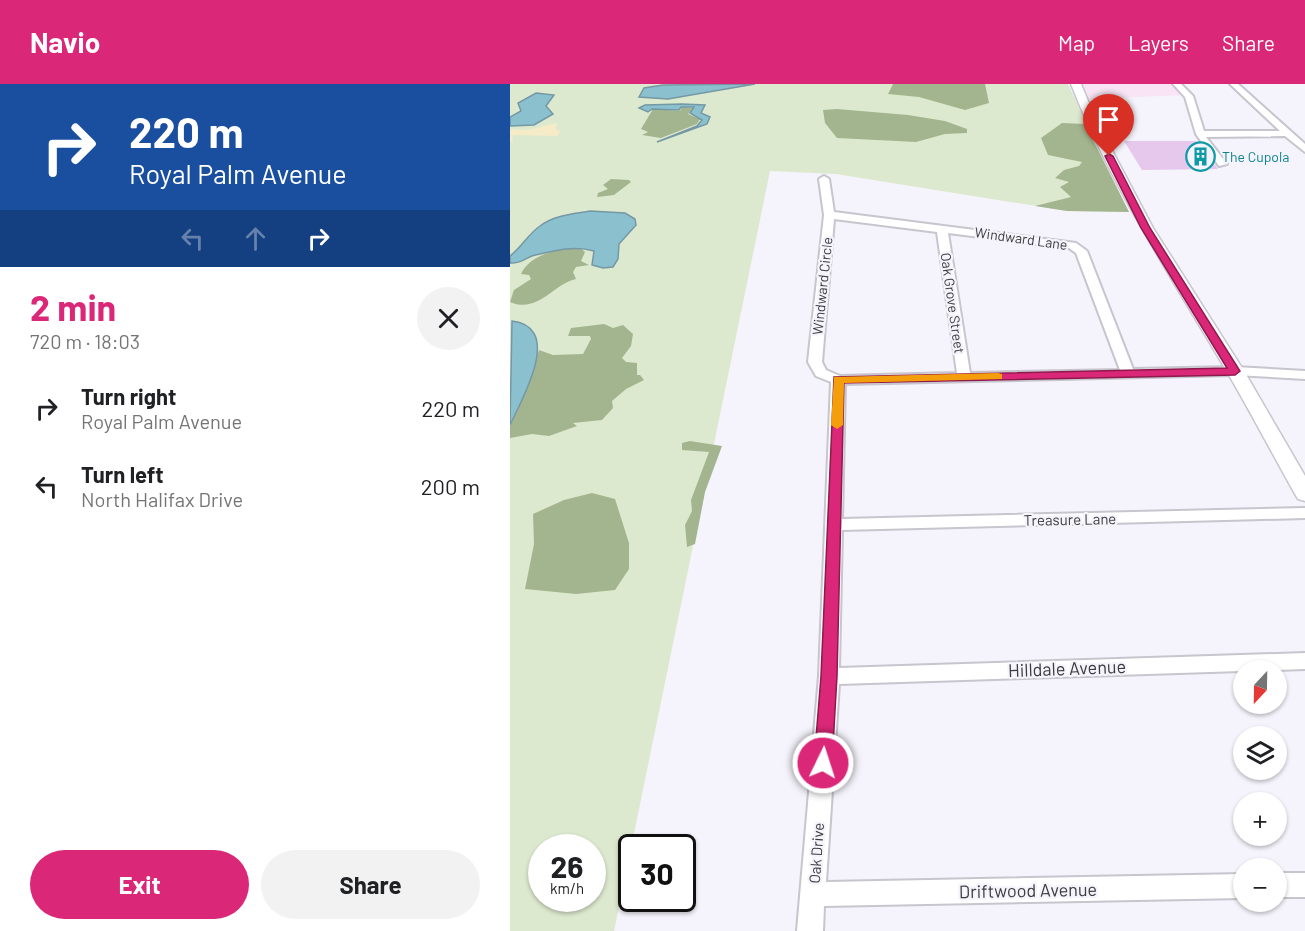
<!DOCTYPE html>
<html lang="en">
<head>
<meta charset="utf-8">
<style>
  :root { --surface:#fff; --page:#f2f2f2; --text:#202124; --muted:#757577; --accent:#db2777 }
  body { margin:0; font-family:Barlow,sans-serif; background:var(--page); color:var(--text); height:100vh; display:flex; flex-direction:column; font-size:22px; white-space:nowrap }
  * { box-sizing:border-box; margin:0 }
  p { font-size:20px; color:var(--muted) }
  .icon { flex:none; width:33px; height:33px; fill:none; stroke:currentColor; stroke-width:2; stroke-linecap:round; stroke-linejoin:round }
  .map { position:relative; flex:1; overflow:hidden }
  .panel { display:flex; flex-direction:column; background:var(--surface); width:510px }
  .panel>* { flex:none }
  .top-card { background:#1a4fa0; color:#fff; overflow:hidden }
  .needle { width:39px; rotate:202deg }
  .fabs { position:absolute; left:723px; top:576px; display:grid; gap:12px }
  .fabs a { display:grid; place-items:center; width:54px; height:54px; border-radius:50%; background:var(--surface); box-shadow:0 2px 4px #0004; font-size:30px }
  .speed { position:absolute; left:18px; top:750px; display:flex; gap:12px; font-size:30px; font-weight:700; text-align:center }
  .speed>* { display:grid; place-content:center; width:78px; height:78px; border-radius:50%; background:var(--surface); box-shadow:0 2px 4px #0004; line-height:1 }
  .speed small { font-size:15px; font-weight:400 }
  .speed .limit { border:3px solid #111; border-radius:9px; background:#fff; color:#111 }
  .pin { position:absolute; display:grid; place-items:center; width:51px; height:51px; color:#fff; margin:-62px -26px; border-radius:50% 50% 50% 0; rotate:-45deg; box-shadow:0 0 6px #0007 }
  .pin .icon { rotate:45deg }
  .me { position:absolute; width:66px; margin:-33px; rotate:4deg; stroke-linejoin:round; filter:drop-shadow(0 0 4px #0008) }
  .turn { display:flex; align-items:center; gap:21px; height:126px; padding:0 30px; font-size:27px }
  .turn .icon { width:78px; height:78px; stroke-width:2.5 }
  .turn b { display:block; font-size:42px; line-height:51px }
  .lanes { display:flex; align-items:center; height:57px; padding:0 30px; background:#0003; justify-content:center; gap:30px; direction:ltr }
  .lanes .off { opacity:.35 }
  .round { display:grid; place-items:center; flex:none; width:63px; height:63px; border-radius:32px; background:var(--page) }
  .overview { display:flex; align-items:center; justify-content:space-between; height:102px; padding:0 30px }
  h1 { font-size:36px; font-weight:700; line-height:45px; color:var(--accent) }
  .button { display:flex; gap:12px; margin-top:auto; padding:12px 30px }
  .button a { flex:1; height:69px; border-radius:36px; background:var(--accent); color:#fff; font-size:24px; font-weight:700; line-height:69px; text-align:center }
  .button a+a { background:var(--page); color:var(--text) }
  ul { padding:0; list-style:none }
  li { display:flex; align-items:center; gap:18px; height:78px; padding:0 30px }
  li div { flex:1 }
  li b { display:block; font-size:22px }
  li em { font-style:normal }
  header { display:flex; align-items:center; gap:36px; box-sizing:border-box; height:84px; padding:0 30px; background:var(--accent); color:#fff }
  header strong { font-size:28px }
  nav { display:flex; gap:33px; margin-inline-start:auto; font-size:21px }
  main { display:flex; flex:1; min-height:0 }
  .map>svg:first-child { display:block }
  .commercial { fill:#f8e4f4 }
  .green { fill:#dde9ce; fill-rule:evenodd }
  .forest { fill:#a3b58e }
  .sand { fill:#f5ebc6 }
  .water { fill:#8bc0cf; stroke:#7498a4; stroke-width:1.5 }
  .building { fill:#e6c8ec }
  .lines { fill:none; stroke-linecap:round; stroke-linejoin:round }
  .minor-casing { stroke:#c7c5cd; stroke-width:4 }
  .tertiary-casing { stroke:#c7c5cd; stroke-width:3 }
  .minor { fill:#fff; fill-rule:evenodd }
  .tertiary { fill:#fff; fill-rule:evenodd }
  .route { fill:#db2777; stroke:#8e194d; stroke-width:1.5 }
  .slow { fill:#f59e0b }
  .labels { text-anchor:middle; dominant-baseline:central; stroke-width:4.5; stroke-linejoin:round; paint-order:stroke }
  .far-culture-label { font-size:14px; fill:#0d838f; stroke:#f5f3fb; text-anchor:start }
  .far-street-label { font-size:14px; fill:#3d3c3f; stroke:#f5f3fb }
  .street-label { font-size:15px; fill:#3d3c3f; stroke:#f5f3fb }
  .near-street-label { font-size:18px; fill:#3d3c3f; stroke:#f5f3fb }
</style>
</head>
<body>
<header>
<strong>Navio</strong>
<nav><a>Map</a><a>Layers</a><a>Share</a></nav>
</header>
<main>
<section class="panel">
<div class="top-card">
<div class="turn"><svg class="icon" aria-label="right" viewBox="0 0 24 24"><path d="M7 20v-9h11M14 6l5 5-5 5"/></svg><div><b>220 m</b>Royal Palm Avenue</div></div>
<div class="lanes"><svg class="icon off" aria-label="left" viewBox="0 0 24 24"><path d="M17 20v-9H6M10 6l-5 5 5 5"/></svg><svg class="icon off" aria-label="ahead" viewBox="0 0 24 24"><path d="M12 20V5M6 11l6-6 6 6"/></svg><svg class="icon" aria-label="right" viewBox="0 0 24 24"><path d="M7 20v-9h11M14 6l5 5-5 5"/></svg></div>
</div>
<div class="overview"><div><h1>2 min</h1><p>720 m · 18:03</p></div><a class="round"><svg class="icon" aria-label="close" viewBox="0 0 24 24"><path d="M6 6l12 12M18 6L6 18"/></svg></a></div>
<ul>
<li><svg class="icon" aria-label="right" viewBox="0 0 24 24"><path d="M7 20v-9h11M14 6l5 5-5 5"/></svg><div><b>Turn right</b><p>Royal Palm Avenue</p></div><em>220 m</em></li>
<li><svg class="icon" aria-label="left" viewBox="0 0 24 24"><path d="M17 20v-9H6M10 6l-5 5 5 5"/></svg><div><b>Turn left</b><p>North Halifax Drive</p></div><em>200 m</em></li>
</ul>
<div class="button"><a>Exit</a><a>Share</a></div>
</section>
<div class="map">
<svg width="795" height="847" viewBox="0 0 795 847">
  <rect width="100%" height="100%" fill="#f5f3fb"/>
  <path class="commercial" d="M570,0h93l11,11 -97,4z"/>
  <path class="green" d="M0,0h558l61,128 -62,-1 -231,-37 -66,-3 -156,760h-104zM32,764h50v50h-50z"/>
  <path class="forest" d="M383,0h92l4,19 -24,7 -46,-13 -31,-3z
    M172,23l11,1 -5,6 12,5 -3,5 -36,14 -19,-3 6,-3 -7,-3 12,-20 27,2z
    M327,25l71,6 37,6 22,8v4l-22,1 -29,8 -79,-4 -12,-15 -2,-13z
    M552,39l23,1 44,88 -62,-1 -32,-5 36,-9 -11,-10 9,-5 -14,-4 9,-8 15,-4 3,-4 -34,-7 -7,-17z
    M101,95l18,1 2,2 -17,13 -17,2 1,-4 10,-4 -5,-4z
    M69,163l6,5 -4,9 8,4 -13,2 -3,5 3,7c-23,5 -38,35 -66,23l4,-12 17,-11 -2,-4 -8,-1c10,-21 37,-24 58,-27z
    M94,240l9,4 10,-3 10,9 -2,12 -9,12 4,4 11,1v12h3l4,5 -18,9 -14,12 1,7 -11,12 -29,3 4,3 -28,10 -17,-2 -22,4v-12l17,-37 12,-39 14,5 30,-1 8,-15 -1,-3h-22l3,-8z
    M180,357l32,5 -17,46 -10,52 -8,3 -2,-22 7,-14 -1,-11 18,-48 -27,-2v-7z
    M82,409l23,6 14,44v26l-14,21 -39,4 -51,-5 9,-45 -1,-30 31,-14z"/>
  <path class="sand" d="M47,39l-1,7 5,1 -4,5 -42,-1 -3,1 1,4 -3,3v-14l17,1z"/>
  <path class="water" d="M245,0l-87,15 -29,-2 5,-9 19,-3z
    M26,9l18,2 -8,11 7,8 -19,11 -24,1v-9l11,-6 -3,-8z
    M172,20l23,1 -4,8 9,4 -3,7 -50,18 40,-16 5,-6 -12,-7 4,-6h-13l-2,3 -27,-1 -4,3 -9,-4 6,-3z
    M80,127l35,2 10,6 1,6 -17,19 -1,15 -5,8 -10,1 -11,-3 2,-14c-21,-6 -41,0 -62,5 -8,3 -12,8 -22,7v-7c12,-9 18,-22 30,-30 14,-11 33,-12 50,-15z
    M2,237c52,6 10,78 -2,104z"/>
  <path class="building" d="M614,57h72l22,28 -76,1z"/>
  <g class="lines">
    <defs>
      <path id="minor" d="M663,0h8l12,12 11,35h76l-50,-47h8l67,60v8l-20,-16 -79,1 21,27 -8,2 -23,-32 -11,-37z
        M314,92l5,3 5,33 242,31 11,8 46,118 102,-2 70,4v8l-70,-4 -390,9 -3,135 463,-11v10l-463,12 -3,138 466,-15v16l-466,15 -13,198 418,-8v24l-420,8 -1,25h-26l22,-255 12,-294 -15,-6 -8,-14 16,-147 -5,-36zM324,135l103,13 20,141 -117,3 -14,-6 -4,-8zM438,149l121,15 7,5 44,117 -150,3z
        M766,789h29v24h-29z"/>
      <path id="tertiary" d="M561,0h10l14,34 58,110 91,143 61,105v25l-7,-2 -3,-5c-23,-41 -45,-83 -69,-124 -56,-95 -114,-183 -155,-286z"/>
    </defs>
    <use href="#minor" class="minor-casing"/>
    <use href="#tertiary" class="tertiary-casing"/>
    <use href="#minor" class="minor"/>
    <use href="#tertiary" class="tertiary"/>
  </g>
  <path class="route" d="M599,70l4,2 37,72 90,143 -5,4 -391,8 -7,293 -5,87 -3,6 -6,2 -7,-2 -2,-6 7,-87 13,-299 393,-9 -86,-140 -36,-72z"/>
  <path class="slow" d="M488,289l4,1v5l-158,4 -1,42 -6,4 -6,-4 3,-48z"/>
  <defs>
    <symbol id="building-ring" viewBox="-11 -11 22 22"><circle r="9.5" fill="#f5f3fb" stroke="#0f9aa8" stroke-width="1.5"/><path d="M-4-6H4V6H1V3H-1V6H-4ZM-2.5-4.3h1.7v1.8h-1.7ZM.8-4.3h1.7v1.8H.8ZM-2.5-1h1.7V.8h-1.7ZM.8-1h1.7V.8H.8Z" fill="#0f9aa8"/></symbol>
  </defs>
  <g fill-rule="evenodd">
    <use href="#building-ring" x="674" y="56" width="33" height="33"/>
  </g>
  <g class="labels">
    <g class="far-culture-label">
      <text x="712" y="72">The Cupola</text>
    </g>
    <g class="far-street-label">
      <text transform="translate(511 154) rotate(8)">Windward Lane</text>
      <text transform="translate(312 202) rotate(-84)">Windward Circle</text>
      <text transform="translate(443 219) rotate(82)">Oak Grove Street</text>
    </g>
    <g class="street-label">
      <text transform="translate(560 435) rotate(-1)">Treasure Lane</text>
      <text transform="translate(306 769) rotate(-86)">Oak Drive</text>
    </g>
    <g class="near-street-label">
      <text transform="translate(557 584) rotate(-2)">Hilldale Avenue</text>
      <text transform="translate(518 806) rotate(-1)">Driftwood Avenue</text>
    </g>
  </g>
</svg>
<div class="fabs">
<a><svg class="needle" viewBox="-14 -14 28 28"><path d="M0-13l5 13h-10z" fill="#e53935"/><path d="M0 13l5-13h-10z" fill="#757577"/></svg></a>
<a><svg class="icon" aria-label="layers" viewBox="0 0 24 24"><path d="M12 4l9 5-9 5-9-5zM3 14l9 5 9-5"/></svg></a>
<a>+</a>
<a>−</a>
</div>
<div class="speed"><div>26<small>km/h</small></div><div class="limit">30</div></div>
<div class="pin" style="left:599px;top:72px;background:#d93025"><svg class="icon" aria-label="arrive" viewBox="0 0 24 24"><path d="M6 21V4h12l-3 4 3 4H6"/></svg></div>
<svg class="me" style="left:313px;top:679px" viewBox="-20 -20 40 40"><circle r="17" fill="#db2777" stroke="#fff" stroke-width="3"/><path d="M0-11L8 9 0 5-8 9z" fill="#fff"/></svg>
</div>
</main>
</body>
</html>
